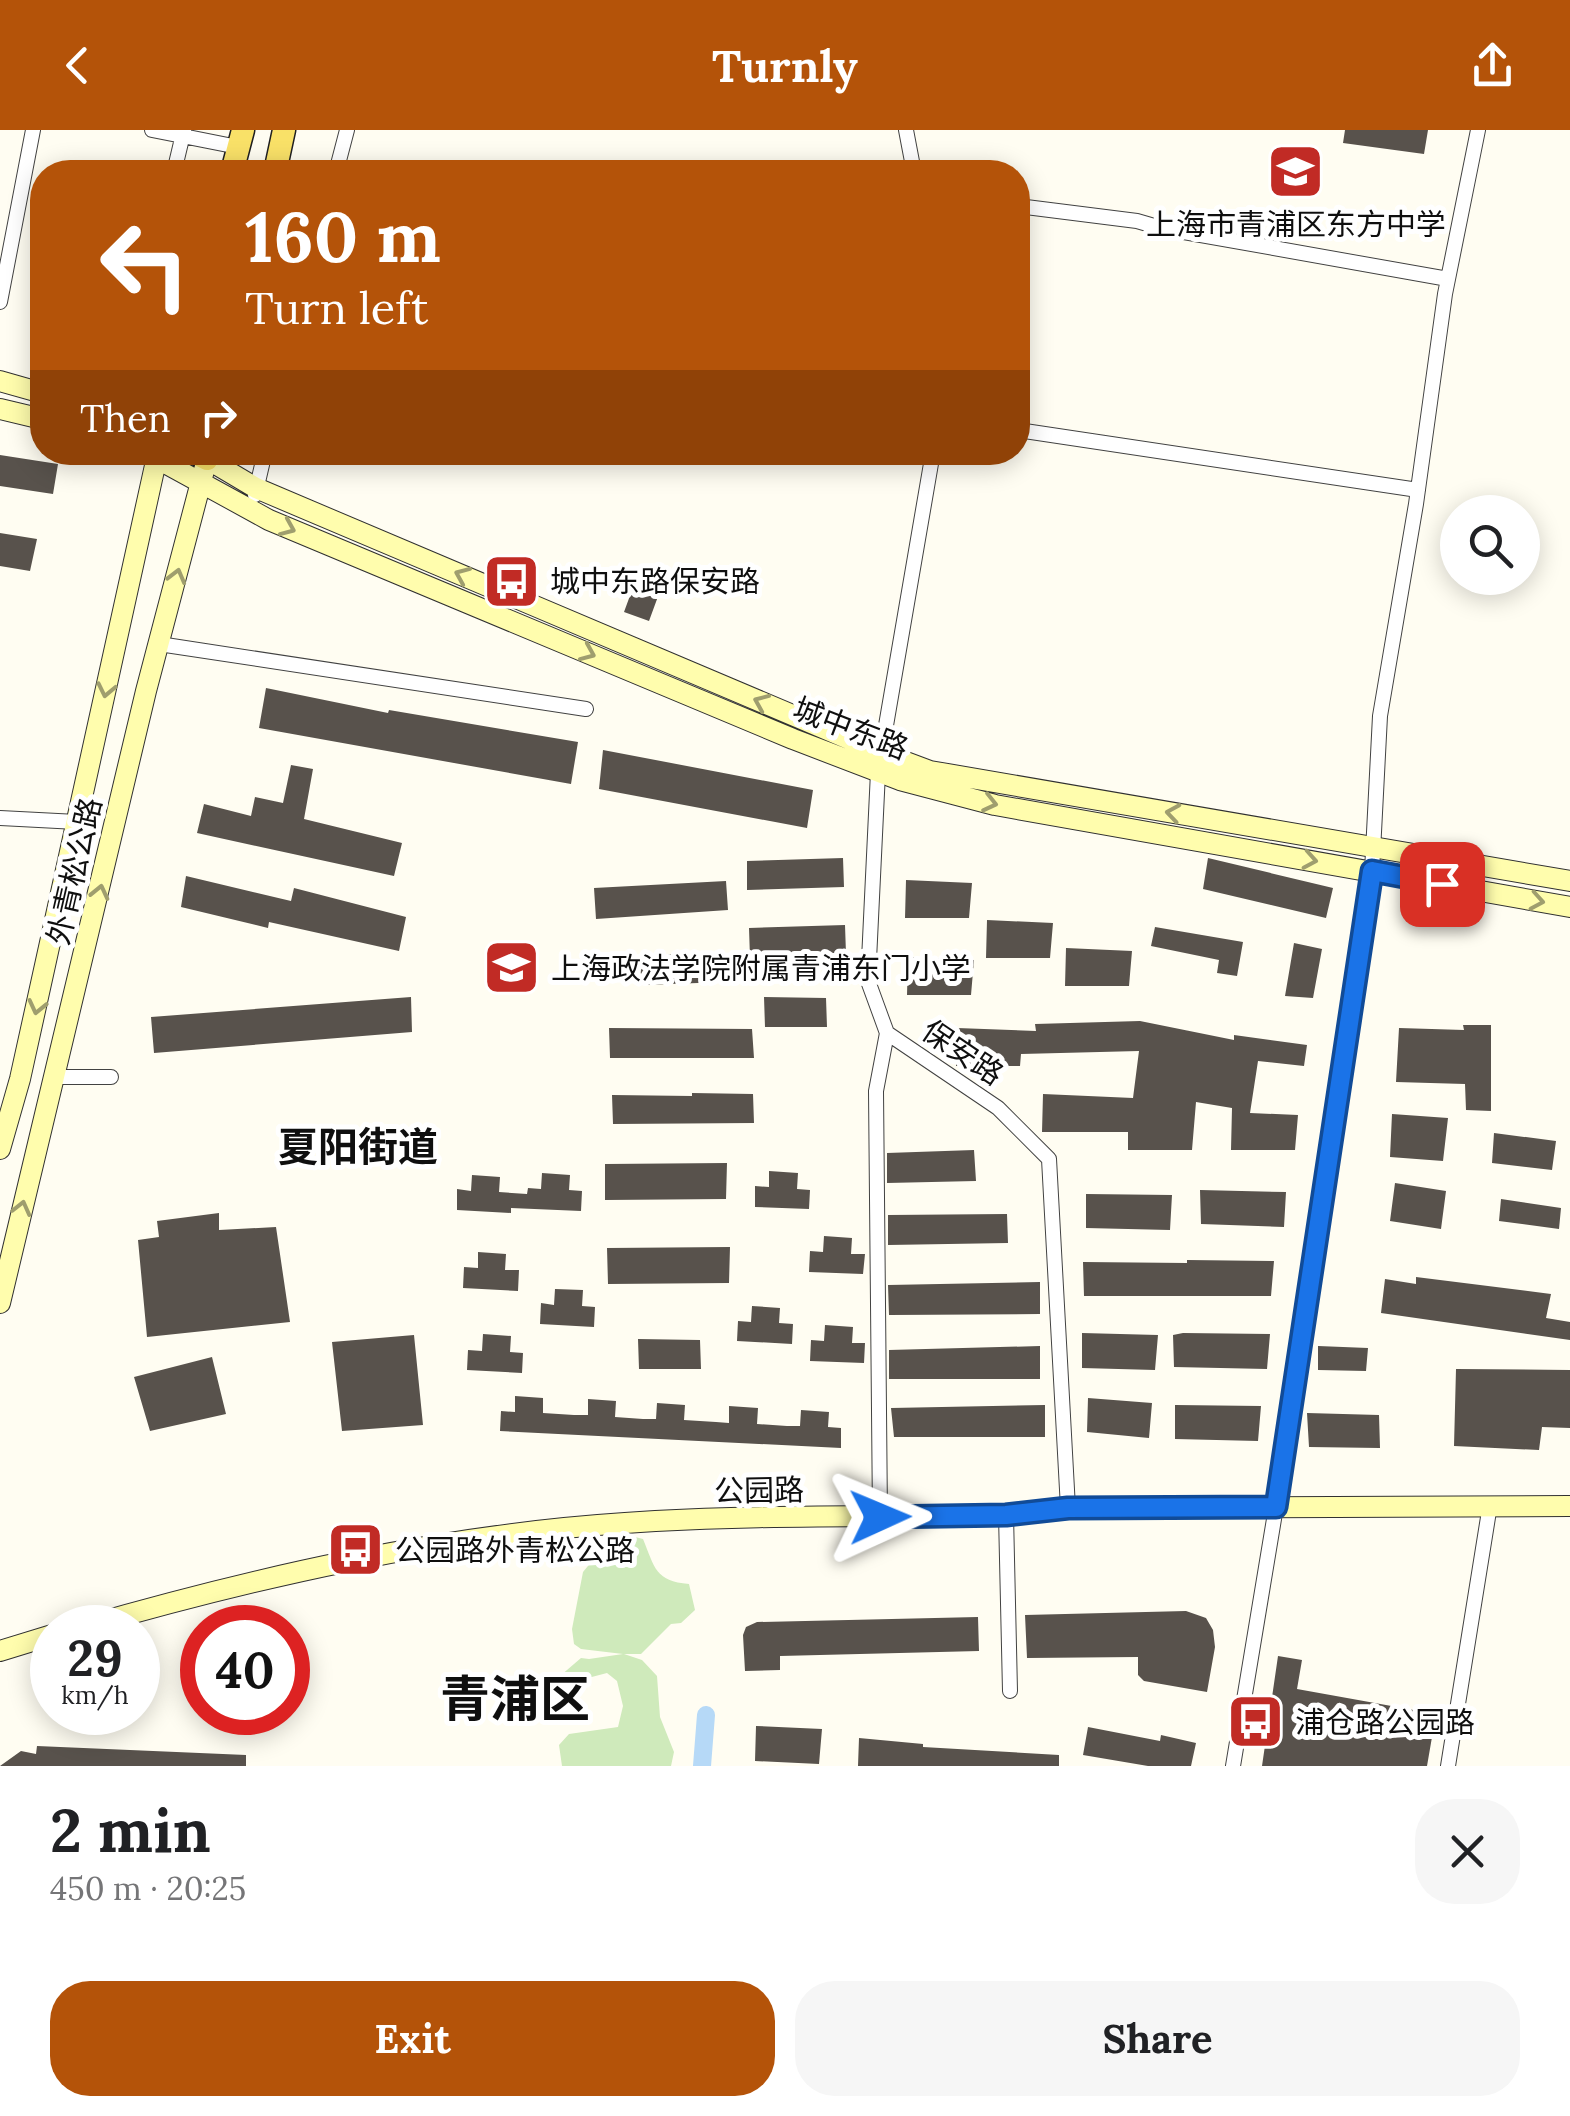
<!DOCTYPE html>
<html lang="en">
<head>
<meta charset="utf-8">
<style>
  :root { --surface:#fff; --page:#f6f6f6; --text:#202124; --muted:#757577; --accent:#b45309 }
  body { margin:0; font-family:Lora,"Noto Sans SC",serif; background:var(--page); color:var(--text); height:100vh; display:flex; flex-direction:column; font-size:38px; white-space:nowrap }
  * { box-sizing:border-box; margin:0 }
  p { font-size:32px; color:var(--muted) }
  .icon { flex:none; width:55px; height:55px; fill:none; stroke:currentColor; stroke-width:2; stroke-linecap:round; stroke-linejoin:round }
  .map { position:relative; height:1636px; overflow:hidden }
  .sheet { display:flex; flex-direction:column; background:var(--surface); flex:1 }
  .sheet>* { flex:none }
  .hud { position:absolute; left:30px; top:30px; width:1000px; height:305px; border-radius:40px; box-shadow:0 5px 25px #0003; background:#b45309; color:#fff; overflow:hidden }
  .buttons { position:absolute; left:1440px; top:365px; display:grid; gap:20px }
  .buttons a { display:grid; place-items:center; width:100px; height:100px; border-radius:50%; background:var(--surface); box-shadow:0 5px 25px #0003; font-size:50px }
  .speed { position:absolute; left:30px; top:1475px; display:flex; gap:20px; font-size:50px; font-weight:700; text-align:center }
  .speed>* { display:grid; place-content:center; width:130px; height:130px; border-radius:50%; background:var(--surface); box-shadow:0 5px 25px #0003; line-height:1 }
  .speed small { font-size:25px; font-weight:400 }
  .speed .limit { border:15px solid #d22; background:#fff; color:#111 }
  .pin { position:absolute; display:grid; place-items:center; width:85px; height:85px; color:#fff; margin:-42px; border-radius:20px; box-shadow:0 5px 15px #0006 }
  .me { position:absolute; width:110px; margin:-55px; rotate:89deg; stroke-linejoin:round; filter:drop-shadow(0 0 8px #0008) }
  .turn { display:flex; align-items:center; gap:35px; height:210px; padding:0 50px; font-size:45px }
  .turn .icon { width:130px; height:130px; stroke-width:2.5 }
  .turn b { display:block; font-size:70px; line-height:85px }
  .then { display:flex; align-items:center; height:95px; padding:0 50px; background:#0003; gap:20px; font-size:38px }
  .round { display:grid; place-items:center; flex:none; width:105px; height:105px; border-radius:40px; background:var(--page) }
  .summary { display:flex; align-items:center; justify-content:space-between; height:170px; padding:0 50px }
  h1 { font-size:60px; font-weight:700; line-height:75px }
  .action { display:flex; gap:20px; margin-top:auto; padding:20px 50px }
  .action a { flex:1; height:115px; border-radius:40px; background:var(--accent); color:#fff; font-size:40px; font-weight:700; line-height:115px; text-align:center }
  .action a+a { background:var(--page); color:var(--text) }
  header { display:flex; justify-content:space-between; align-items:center; height:130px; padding:0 50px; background:var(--accent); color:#fff; font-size:45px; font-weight:700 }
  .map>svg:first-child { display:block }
  .green { fill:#cfeabb }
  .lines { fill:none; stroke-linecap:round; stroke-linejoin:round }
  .canal { stroke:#b6d9f7; stroke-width:18 }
  .building { fill:#58524c }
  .street-casing { stroke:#424242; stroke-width:16 }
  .secondary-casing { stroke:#313131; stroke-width:22 }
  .primary-casing { stroke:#202020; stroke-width:25 }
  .street { stroke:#fff; stroke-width:14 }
  .secondary { stroke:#fffdad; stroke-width:20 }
  .primary { stroke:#f9e168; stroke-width:22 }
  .oneway { stroke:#9f9e6e }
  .route-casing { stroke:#114b97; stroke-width:25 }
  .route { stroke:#1a73e8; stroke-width:18 }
  .labels { text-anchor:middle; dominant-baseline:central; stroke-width:10; stroke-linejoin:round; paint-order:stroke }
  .poi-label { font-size:30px; fill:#0f0f0f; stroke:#fff; text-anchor:start }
  .street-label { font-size:30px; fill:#0f0f0f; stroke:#fff }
  .district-label { font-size:40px; font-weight:bold; fill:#0f0f0f; stroke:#fff }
  .town-label { font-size:50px; font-weight:bold; fill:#0f0f0f; stroke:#fff }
</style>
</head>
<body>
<header><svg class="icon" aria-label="back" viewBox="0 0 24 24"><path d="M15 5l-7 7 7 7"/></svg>Turnly<svg class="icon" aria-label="share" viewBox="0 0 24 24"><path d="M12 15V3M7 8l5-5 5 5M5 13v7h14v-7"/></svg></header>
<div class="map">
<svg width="1570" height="1636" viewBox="0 0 1570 1636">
  <rect width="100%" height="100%" fill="#fffdf2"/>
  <path class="green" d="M616,1402l27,7c12,29 12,42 46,45l6,26 -14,13 -10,1 -30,30h-17l18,6 15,16 3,41 14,35 -3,14h-109l-3,-21 10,-11 49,-7 5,-21 -6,-25 -10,-8 -23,6 -18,21 -6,-24 21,-18 8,1 34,-5 -42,-5 -7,-5 -2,-15 11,-57z"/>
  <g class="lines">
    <path class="canal" d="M702,1636l4,-51"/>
  </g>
  <path class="building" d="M1345,0h83l-4,24 -81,-11z
    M0,325l58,9 -5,30 -53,-8z
    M0,403l37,6 -7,32 -30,-5z
    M635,452l25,9 -11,30 -25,-9z
    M266,558l122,25 1,-3 189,32 -7,42 -312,-56z
    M603,620l210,40 -6,38 -208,-39z
    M291,635l22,4 -9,50 98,24 -8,33 -197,-43 7,-29 47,12 4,-19 28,6z
    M843,728l1,29 -97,3v-29z
    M1208,728l125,30 -7,30 -123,-29z
    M186,746l105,25 3,-13 112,29 -7,34 -130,-29 -1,6 -87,-21z
    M906,750l66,3 -3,35h-64z
    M726,751l2,29 -132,9 -2,-31z
    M987,790l66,3 -3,35h-64z
    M845,795l1,29 -96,4 -1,-30z
    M1155,797l88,15 -6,34 -20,-3 2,-13 -68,-14z
    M1294,813l28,6 -9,49 -28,-2z
    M1066,818l66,3 -3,35h-64z
    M725,823l1,29 -84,3 -3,-30z
    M908,827l66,3 -3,35h-64z
    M411,867l1,35 -258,21 -3,-36z
    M764,867l62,1 1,29h-62z
    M1140,891l94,19v-5l73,10 -3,21 -46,-5 -8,52 48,2 -3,35h-64l1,-42 -36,-6 -4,48h-64v-18h-86l1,-38 90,4 6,-47 -118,3 -1,12h-64l1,-38 79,3 -1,-7z
    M1463,895h28v86l-25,-1 -1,-26 -69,-2 3,-54 65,2z
    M609,898l143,1 2,29h-144z
    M692,963l61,1 1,29 -141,1 -1,-29 80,1z
    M1392,984l56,4 -5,43 -53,-4z
    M1494,1003l62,8 -4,29 -60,-7z
    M974,1020l2,31 -89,2v-30z
    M727,1033l-1,36 -121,1v-36z
    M769,1041l29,2 -1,16 13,1 -1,19 -54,-2v-21l14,1z
    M542,1043l28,2 -1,15 13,1 -1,20 -70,-3v5l-54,-3v-21l14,2 1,-16 28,2 -1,15 28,2 1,-6 13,1z
    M1395,1053l51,8 -5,38 -51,-8z
    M1200,1060l86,2 -2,35 -83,-3z
    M1086,1064l86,1 -2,35 -84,-2z
    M1501,1069l60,9 -2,21 -60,-8z
    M219,1083v17l57,-3 14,95 -143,15 -9,-97 21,-3 -2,-16z
    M1007,1084l1,29 -120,2v-30z
    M824,1106l28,2 -1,16h14l-2,20 -54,-2 1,-21 13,1z
    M730,1117l-1,36 -121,1 -1,-36z
    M478,1122l28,2 -1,16h14l-1,21 -55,-3 1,-21 14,1z
    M1187,1130l87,1 -3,35h-187l-1,-34 104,1z
    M1416,1147l135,17 -5,24 24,4v18l-189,-27 4,-34 31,5z
    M1040,1152v32l-151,1 -1,-30z
    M555,1159l28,1 -1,16 13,1 -1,20 -54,-3 1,-21 13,2z
    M752,1176l28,2 -1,15 14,1 -1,20 -55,-3 1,-20 13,1z
    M825,1195l28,2 -1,16h13l-1,20 -54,-2 1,-21 13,1z
    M1082,1203l76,2 -3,35 -73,-2z
    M1183,1203l87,1 -3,35 -93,-2 -1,-32z
    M483,1204l28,2 -1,16 13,1 -1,20 -55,-3 1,-20 14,1z
    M414,1205l9,90 -81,6 -10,-89z
    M638,1209l62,1 1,29h-62z
    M1040,1216v33h-151v-29z
    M1318,1216l50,2 -2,23 -48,-1z
    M212,1227l14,57 -76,17 -16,-54z
    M1456,1239l114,1v58l-28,-1 -3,23 -85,-4z
    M515,1266l28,2v15l31,2h14v-16l28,2 -1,16 28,2h13l1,-16 28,2 -1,15 32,2 13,1v-17l29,2 -1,16 30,2h13l1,-16 28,2 -1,15 13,1v20l-341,-17 1,-20 14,1z
    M1088,1268l64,5 -3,35 -62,-6z
    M1045,1275v32h-151l-3,-29z
    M1175,1275l86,1 -3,35 -83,-2z
    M1307,1283l72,2 1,33 -71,-1z
    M1186,1481l20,7 7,12 2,17 -8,45 -63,-11 -6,-6v-18l-111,1 -2,-43z
    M978,1487l1,34 -199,5v14l-35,1 -2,-36 3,-8 11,-5z
    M1278,1526l24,4 -5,29 139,25 -9,52h-165z
    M756,1596l66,3 -3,35 -64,-3z
    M1088,1597l72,14 1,-6 35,8 -5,23h-43l-65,-11z
    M859,1608l64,6v3l136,8v11h-201z
    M37,1616l209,9v11h-246l21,-15 15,3z"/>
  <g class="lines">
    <defs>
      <path id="street" d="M152,0l86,17
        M906,0l8,42
        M483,41l32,1
        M174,42l10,-42
        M336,42l11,-42
        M1018,76l119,15 24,7 287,51
        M0,172l33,-172
        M1018,300l400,60
        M933,322l-55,320 -10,209 19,52 111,75 51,51 19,349
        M255,365l10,-43
        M159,514l427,65
        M0,688l77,4
        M55,947h56
        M1006,1385l4,176
        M880,1387l-4,-426 11,-58
        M1233,1636l43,-259 96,-636 8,-155 36,-212 29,-210 33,-164
        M1448,1636l42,-261"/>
      <path id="secondary" d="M0,251l42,12
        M0,279l42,10
        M145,322l124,68 524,219 107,41 95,25 575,102
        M0,1019l20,-70 138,-627
        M0,1173l146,-612 61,-232 49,29 626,265 48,18 640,110
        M80,1498c177,-51 361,-93 545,-105 125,-9 256,-6 381,-8l62,-7 502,-2
        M0,1521l52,-16"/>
      <path id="primary" d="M232,42l11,-42
        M275,42l9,-42
        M193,322l14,7 2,-7"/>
    </defs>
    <use href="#street" class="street-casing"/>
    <use href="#secondary" class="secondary-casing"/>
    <use href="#primary" class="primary-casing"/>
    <use href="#street" class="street"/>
    <use href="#secondary" class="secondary"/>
    <use href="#primary" class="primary"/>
  </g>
  <defs><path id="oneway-chevron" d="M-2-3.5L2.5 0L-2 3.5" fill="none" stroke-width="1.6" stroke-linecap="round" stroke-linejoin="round" transform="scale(2.5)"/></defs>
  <g class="oneway">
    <use href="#oneway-chevron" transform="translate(288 398) rotate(23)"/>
    <use href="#oneway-chevron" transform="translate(462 445) rotate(-157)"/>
    <use href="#oneway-chevron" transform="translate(177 446) rotate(-75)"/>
    <use href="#oneway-chevron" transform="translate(588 523) rotate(23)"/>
    <use href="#oneway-chevron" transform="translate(106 560) rotate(102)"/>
    <use href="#oneway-chevron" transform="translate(761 572) rotate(-157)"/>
    <use href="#oneway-chevron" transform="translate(990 673) rotate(13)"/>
    <use href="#oneway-chevron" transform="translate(1173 683) rotate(-171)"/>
    <use href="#oneway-chevron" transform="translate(1310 730) rotate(10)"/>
    <use href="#oneway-chevron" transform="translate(100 762) rotate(-77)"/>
    <use href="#oneway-chevron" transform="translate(1537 771) rotate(10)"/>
    <use href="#oneway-chevron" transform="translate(37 877) rotate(103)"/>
    <use href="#oneway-chevron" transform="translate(22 1078) rotate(-76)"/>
  </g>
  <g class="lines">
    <defs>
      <path id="route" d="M880,1387l126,-2 62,-7 208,-1 96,-636 70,13"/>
    </defs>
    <use href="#route" class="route-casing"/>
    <use href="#route" class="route"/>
  </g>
  <defs>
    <symbol id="school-square" viewBox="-11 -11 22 22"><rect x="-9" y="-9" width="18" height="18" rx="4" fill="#c12b25" stroke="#fff"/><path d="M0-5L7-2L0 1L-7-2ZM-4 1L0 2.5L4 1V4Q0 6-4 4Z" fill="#fff"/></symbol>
    <symbol id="bus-square" viewBox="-11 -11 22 22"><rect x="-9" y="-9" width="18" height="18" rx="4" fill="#c12b25" stroke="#fff"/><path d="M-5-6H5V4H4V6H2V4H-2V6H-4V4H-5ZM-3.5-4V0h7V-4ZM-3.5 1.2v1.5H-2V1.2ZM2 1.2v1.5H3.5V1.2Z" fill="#fff"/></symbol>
  </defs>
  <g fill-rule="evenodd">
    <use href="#school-square" x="1264" y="10" width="63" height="63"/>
    <use href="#bus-square" x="480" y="420" width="63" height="63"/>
    <use href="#school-square" x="480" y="806" width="63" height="63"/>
    <use href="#bus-square" x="324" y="1388" width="63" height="63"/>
    <use href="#bus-square" x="1224" y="1560" width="63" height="63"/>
  </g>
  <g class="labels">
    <g class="poi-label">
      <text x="1296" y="94" text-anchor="middle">上海市青浦区东方中学</text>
      <text x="550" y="451">城中东路保安路</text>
      <text x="551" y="838">上海政法学院附属青浦东门小学</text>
      <text x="395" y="1420">公园路外青松公路</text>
      <text x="1295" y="1592">浦仓路公园路</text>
    </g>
    <g class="street-label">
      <text transform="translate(851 598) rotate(21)">城中东路</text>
      <text transform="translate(74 741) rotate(-77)">外青松公路</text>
      <text transform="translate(963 922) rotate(34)">保安路</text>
      <text transform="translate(759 1360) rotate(-1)">公园路</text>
    </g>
    <g class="district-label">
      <text x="358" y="1016">夏阳街道</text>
    </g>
    <g class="town-label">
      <text x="515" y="1569">青浦区</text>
    </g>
  </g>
</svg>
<div class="buttons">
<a><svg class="icon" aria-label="search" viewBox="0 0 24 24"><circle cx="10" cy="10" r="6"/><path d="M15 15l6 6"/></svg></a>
</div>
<div class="speed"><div>29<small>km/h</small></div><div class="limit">40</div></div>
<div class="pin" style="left:1442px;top:754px;background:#d93025"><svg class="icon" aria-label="arrive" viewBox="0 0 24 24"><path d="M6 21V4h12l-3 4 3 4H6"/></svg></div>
<svg class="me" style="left:880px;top:1387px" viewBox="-20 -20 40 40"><path d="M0-17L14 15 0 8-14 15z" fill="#1a73e8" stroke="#fff" stroke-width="4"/></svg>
<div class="hud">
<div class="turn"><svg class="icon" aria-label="left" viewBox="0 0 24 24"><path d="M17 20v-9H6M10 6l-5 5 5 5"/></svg><div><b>160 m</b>Turn left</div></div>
<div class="then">Then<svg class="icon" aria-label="right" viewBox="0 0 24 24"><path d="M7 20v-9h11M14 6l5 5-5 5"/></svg></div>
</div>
</div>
<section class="sheet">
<div class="summary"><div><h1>2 min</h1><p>450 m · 20:25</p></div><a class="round"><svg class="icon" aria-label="close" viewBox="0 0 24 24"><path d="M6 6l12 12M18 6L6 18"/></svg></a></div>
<div class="action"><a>Exit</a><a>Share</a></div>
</section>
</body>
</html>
